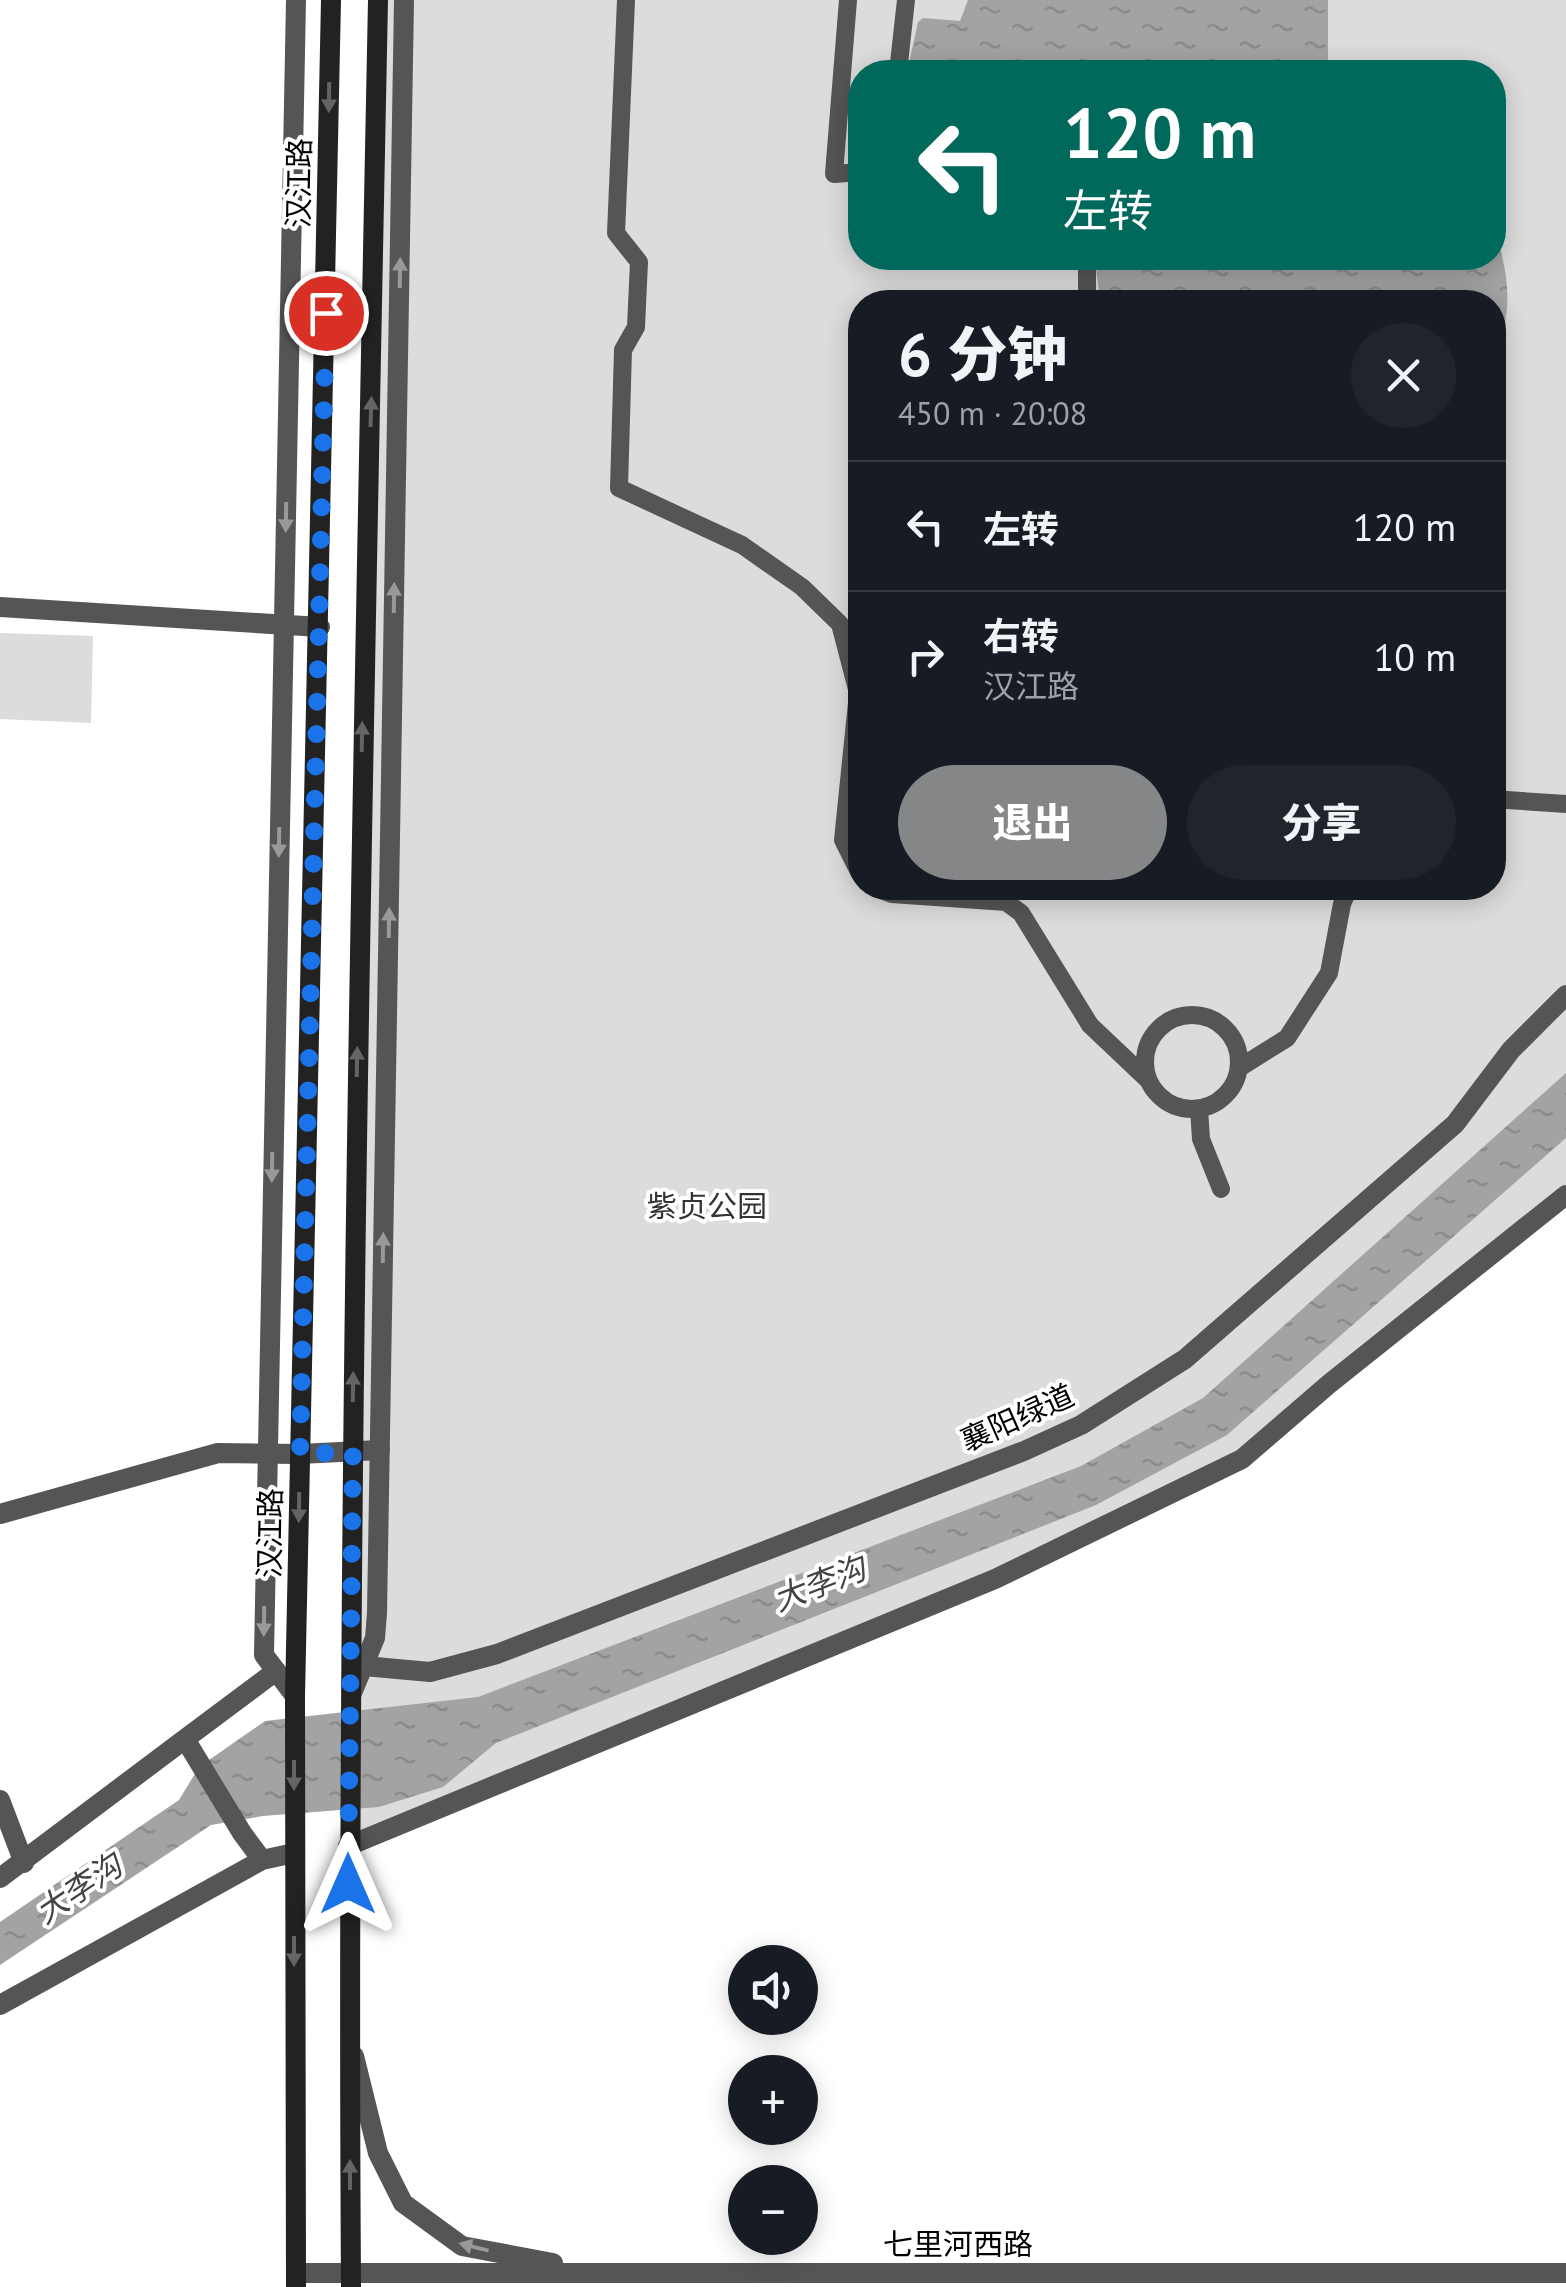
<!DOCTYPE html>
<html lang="zh">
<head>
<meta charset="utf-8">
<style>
  :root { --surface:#171b24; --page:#20242c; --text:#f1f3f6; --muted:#9ea1a6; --line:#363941; --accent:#858687 }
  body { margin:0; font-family:"PT Sans","Noto Sans SC",sans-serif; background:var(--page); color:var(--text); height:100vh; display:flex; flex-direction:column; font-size:38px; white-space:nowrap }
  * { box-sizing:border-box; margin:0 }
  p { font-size:32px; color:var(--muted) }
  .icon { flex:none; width:55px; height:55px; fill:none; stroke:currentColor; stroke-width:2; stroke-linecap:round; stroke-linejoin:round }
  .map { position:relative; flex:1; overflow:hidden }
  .drawer { position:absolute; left:848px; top:290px; width:658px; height:610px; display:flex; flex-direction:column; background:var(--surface); border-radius:40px; box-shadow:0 5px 25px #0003 }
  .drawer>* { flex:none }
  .guide { position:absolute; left:848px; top:60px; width:658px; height:210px; border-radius:40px; box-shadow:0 5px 25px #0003; background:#00695c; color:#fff; overflow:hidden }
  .controls { position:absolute; left:728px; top:1945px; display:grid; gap:20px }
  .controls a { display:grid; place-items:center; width:90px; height:90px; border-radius:50%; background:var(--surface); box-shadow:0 5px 25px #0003; font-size:50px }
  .pin { position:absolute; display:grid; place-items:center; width:85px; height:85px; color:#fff; margin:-42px; border:5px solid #fff; border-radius:50%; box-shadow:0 2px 10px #0007 }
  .me { position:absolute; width:110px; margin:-55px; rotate:0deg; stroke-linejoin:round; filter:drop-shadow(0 0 8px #0008) }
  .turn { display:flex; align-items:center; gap:35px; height:210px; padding:0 50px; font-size:45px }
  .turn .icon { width:130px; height:130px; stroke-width:2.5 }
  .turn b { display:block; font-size:70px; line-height:85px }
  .round { display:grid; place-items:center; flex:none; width:105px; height:105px; border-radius:52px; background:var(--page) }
  .summary { display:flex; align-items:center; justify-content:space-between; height:170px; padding:0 50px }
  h1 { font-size:60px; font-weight:800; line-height:75px }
  .action { display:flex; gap:20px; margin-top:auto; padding:20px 50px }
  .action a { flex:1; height:115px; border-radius:60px; background:var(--accent); color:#fff; font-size:40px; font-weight:800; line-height:115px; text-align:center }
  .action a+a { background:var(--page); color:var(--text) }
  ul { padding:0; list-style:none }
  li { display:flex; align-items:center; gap:30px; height:130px; padding:0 50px; border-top:2px solid var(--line) }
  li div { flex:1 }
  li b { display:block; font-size:38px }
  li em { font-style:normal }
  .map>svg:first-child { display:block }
  .park { fill:#dcdcdc; fill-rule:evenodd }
  .water { fill:url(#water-ripples) }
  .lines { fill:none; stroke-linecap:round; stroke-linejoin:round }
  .pedestrian { stroke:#555; stroke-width:18 }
  .minor { stroke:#555; stroke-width:20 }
  .tertiary { stroke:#555; stroke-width:20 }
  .secondary { stroke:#222; stroke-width:20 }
  .oneway { fill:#646464 }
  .oneway2 { fill:#999 }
  .route { stroke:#1a73e8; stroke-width:18; stroke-dasharray:0 32.4 }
  .labels { text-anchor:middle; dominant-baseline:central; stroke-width:8; stroke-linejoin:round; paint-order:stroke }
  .street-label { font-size:30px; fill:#000; stroke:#fff }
  .park-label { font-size:30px; fill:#333; stroke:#fff }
  .water-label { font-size:32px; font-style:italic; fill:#444; stroke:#fff }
</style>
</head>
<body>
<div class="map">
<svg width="1566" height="2287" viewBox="0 0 1566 2287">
  <defs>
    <pattern id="water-ripples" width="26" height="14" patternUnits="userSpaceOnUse" patternTransform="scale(2.5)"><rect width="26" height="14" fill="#a3a3a3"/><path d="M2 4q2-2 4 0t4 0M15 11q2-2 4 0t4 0" fill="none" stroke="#8b8b8b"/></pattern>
  </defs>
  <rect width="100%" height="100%" fill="#fff"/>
  <path class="park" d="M378,0h1188v1195l-324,264 -247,120 -647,267zM860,72h632v186h-632zM860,302h632v586h-632z
    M0,633l93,3 -2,87 -91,-4z"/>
  <path class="water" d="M968,0h360v60l10,12h-431l11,-50 5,-4 37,3z
    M1493,225c15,45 23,87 0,131l-1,-54h-396l3,-9 -4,-35h397z
    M1566,1073v65l-339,297 -131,70 -600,238 -53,44 -64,20 -116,9 -52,9 -211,140v-43l179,-122 20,-33 66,-46 213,-24 603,-231 122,-68z"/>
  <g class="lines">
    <path class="pedestrian" d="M626,0l-10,233 23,29 -3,65 -13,23 -4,138 123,57 60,42 38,37 18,69 -15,147 17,34
      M848,0l-14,174 26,-2
      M898,72l8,-72
      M1087,258v44
      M1492,799l74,5
      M876,888l16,6 114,8 15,11 69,112 58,55
      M1145 1062a47 47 0 1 1 94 0a47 47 0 1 1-94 0Z
      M1239,1068l48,-30 42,-65 13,-69 7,-16
      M1199,1109l2,30 20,50"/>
    <path class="minor" d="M0,607l320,20
      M0,1514l218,-61 82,1 80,-4
      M364,1666l66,6 67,-18 527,-203 57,-26 104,-66 270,-235 56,-74 55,-55
      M185,1739l91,-68
      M0,1800l24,63
      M348,1846l647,-267 247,-120 87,-75 237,-189
      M0,1878l185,-139 57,94 20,27
      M0,2005l262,-145 32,-7"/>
    <path class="tertiary" d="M352,1693l23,-55 2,-25 27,-1613
      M295,1696l-31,-41 32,-1655
      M354,2056l24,97 25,50 59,43 91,17
      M296,2273h1270"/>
    <path class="secondary" d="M296,2287l-1,-591 36,-1696
      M351,2287c-5,-763 12,-1525 27,-2287"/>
  </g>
  <defs><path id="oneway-solid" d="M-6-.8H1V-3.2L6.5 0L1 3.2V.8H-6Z" transform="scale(2.5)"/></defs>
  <g class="oneway">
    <use href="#oneway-solid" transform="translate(329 97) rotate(91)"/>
    <use href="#oneway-solid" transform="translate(371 412) rotate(-88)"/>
    <use href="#oneway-solid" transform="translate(362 737) rotate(-89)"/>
    <use href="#oneway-solid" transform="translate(357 1062) rotate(-89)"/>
    <use href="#oneway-solid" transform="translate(353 1387) rotate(-89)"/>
    <use href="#oneway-solid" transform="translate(299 1507) rotate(91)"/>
    <use href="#oneway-solid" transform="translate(294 1775) rotate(90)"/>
    <use href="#oneway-solid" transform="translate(294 1951) rotate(90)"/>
    <use href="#oneway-solid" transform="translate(350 2175) rotate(-90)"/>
  </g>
  <g class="oneway2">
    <use href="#oneway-solid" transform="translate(400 273) rotate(-89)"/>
    <use href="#oneway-solid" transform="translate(286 517) rotate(91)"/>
    <use href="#oneway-solid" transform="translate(394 598) rotate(-89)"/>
    <use href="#oneway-solid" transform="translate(279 842) rotate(91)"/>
    <use href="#oneway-solid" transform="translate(389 923) rotate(-89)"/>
    <use href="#oneway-solid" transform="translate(272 1167) rotate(91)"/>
    <use href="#oneway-solid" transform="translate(383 1248) rotate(-89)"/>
    <use href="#oneway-solid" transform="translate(264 1621) rotate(91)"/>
    <use href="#oneway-solid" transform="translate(474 2247) rotate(-166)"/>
  </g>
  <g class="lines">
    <path class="route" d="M326,313l-26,1141 53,-2 -5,432"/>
  </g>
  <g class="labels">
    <g class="street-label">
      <text transform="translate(298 183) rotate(-89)">汉江路</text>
      <text transform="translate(1017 1417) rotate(-24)">襄阳绿道</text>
      <text transform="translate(269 1533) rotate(-89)">汉江路</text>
      <text x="958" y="2243">七里河西路</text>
    </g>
    <g class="park-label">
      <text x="707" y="1205">紫贞公园</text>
    </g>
    <g class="water-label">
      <text transform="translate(819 1583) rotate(-21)">大李沟</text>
      <text transform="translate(78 1888) rotate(-34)">大李沟</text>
    </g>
  </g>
</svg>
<div class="controls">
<a><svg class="icon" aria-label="sound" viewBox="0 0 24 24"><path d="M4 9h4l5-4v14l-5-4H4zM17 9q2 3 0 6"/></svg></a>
<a>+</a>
<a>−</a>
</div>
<div class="pin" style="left:326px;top:313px;background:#d93025"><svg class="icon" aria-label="arrive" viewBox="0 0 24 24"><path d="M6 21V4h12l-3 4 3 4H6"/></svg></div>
<svg class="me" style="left:348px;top:1884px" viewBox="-20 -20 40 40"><path d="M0-17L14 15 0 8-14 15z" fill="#1a73e8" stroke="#fff" stroke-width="4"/></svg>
<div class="guide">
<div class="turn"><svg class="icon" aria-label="left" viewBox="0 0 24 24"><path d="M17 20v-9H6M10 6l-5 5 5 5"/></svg><div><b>120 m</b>左转</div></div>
</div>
<section class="drawer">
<div class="summary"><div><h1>6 分钟</h1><p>450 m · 20:08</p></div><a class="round"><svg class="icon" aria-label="close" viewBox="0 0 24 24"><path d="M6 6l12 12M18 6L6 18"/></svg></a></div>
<ul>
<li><svg class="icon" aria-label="left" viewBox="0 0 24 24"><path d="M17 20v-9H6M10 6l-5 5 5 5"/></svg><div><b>左转</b></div><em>120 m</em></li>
<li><svg class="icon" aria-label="right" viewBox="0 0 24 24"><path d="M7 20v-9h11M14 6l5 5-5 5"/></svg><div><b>右转</b><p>汉江路</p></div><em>10 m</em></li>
</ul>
<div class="action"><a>退出</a><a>分享</a></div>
</section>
</div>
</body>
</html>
